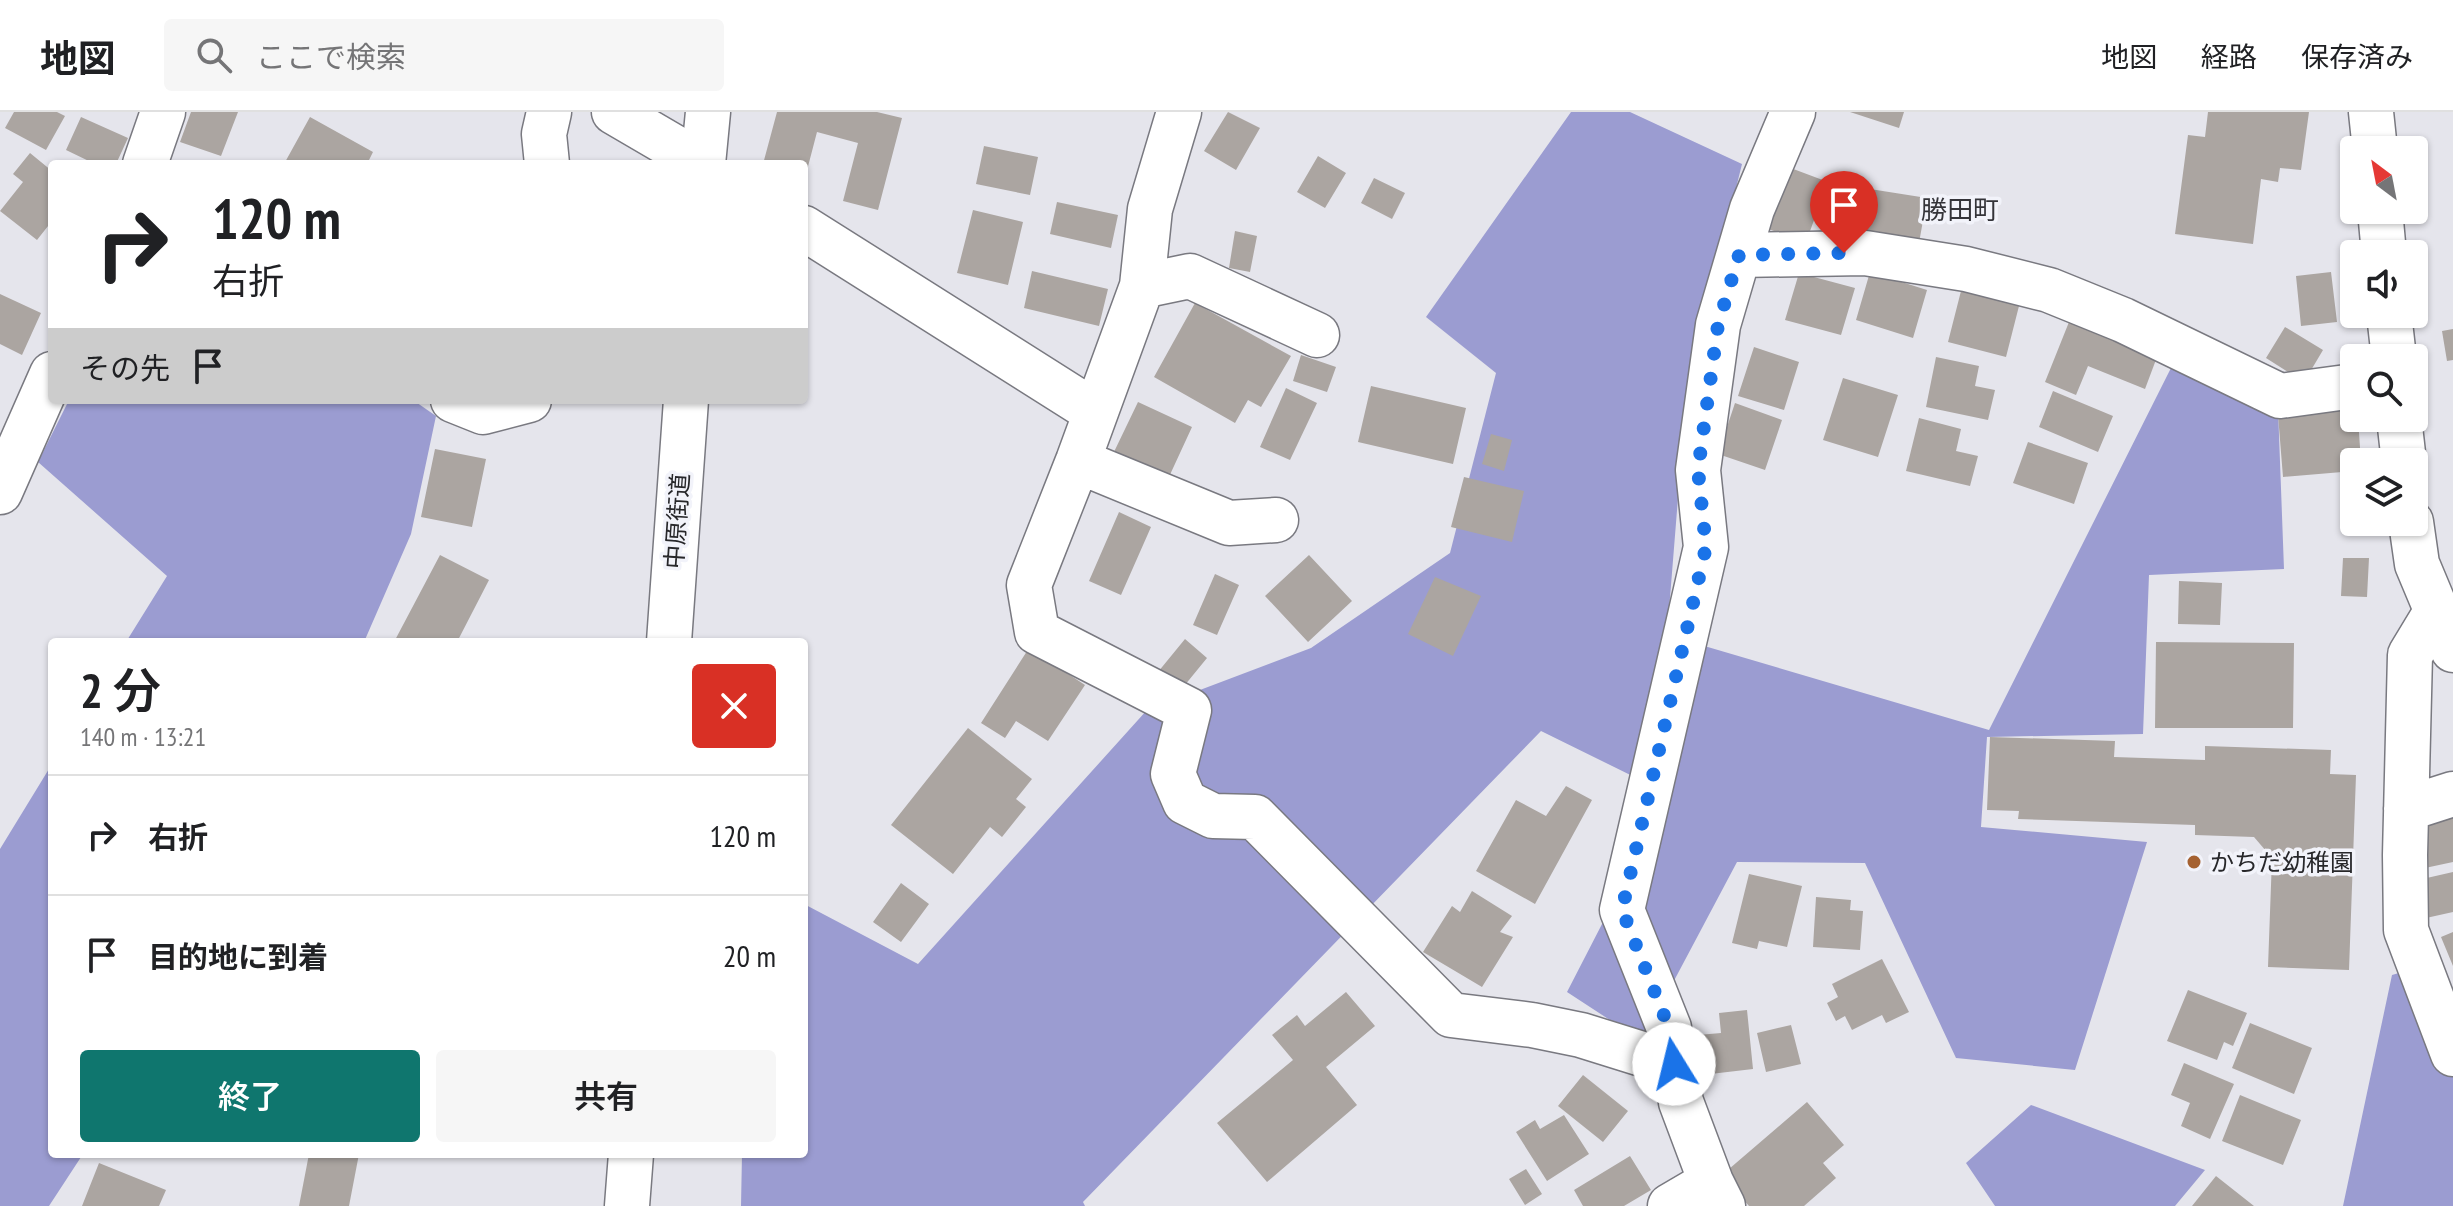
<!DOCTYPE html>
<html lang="ja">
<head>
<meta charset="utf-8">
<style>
  :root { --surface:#fff; --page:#f6f6f6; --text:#202124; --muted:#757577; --line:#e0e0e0; --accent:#0f766e }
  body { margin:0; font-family:"PT Sans Narrow","Noto Sans JP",sans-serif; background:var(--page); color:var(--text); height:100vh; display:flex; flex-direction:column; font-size:30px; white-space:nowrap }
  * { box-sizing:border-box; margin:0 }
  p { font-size:26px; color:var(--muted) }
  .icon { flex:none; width:44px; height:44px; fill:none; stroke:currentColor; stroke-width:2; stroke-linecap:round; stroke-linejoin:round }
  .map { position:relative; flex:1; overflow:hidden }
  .details { position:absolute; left:48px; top:526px; width:760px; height:520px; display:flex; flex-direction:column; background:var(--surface); border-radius:8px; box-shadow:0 2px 6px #0004 }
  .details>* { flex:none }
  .top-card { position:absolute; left:48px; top:48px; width:760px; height:244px; border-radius:8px; box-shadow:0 2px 6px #0004; background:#fff; color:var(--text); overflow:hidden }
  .needle { width:52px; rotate:328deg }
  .fabs { position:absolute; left:2340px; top:24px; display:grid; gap:16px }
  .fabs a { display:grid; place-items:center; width:88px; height:88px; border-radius:8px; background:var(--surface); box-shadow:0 2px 6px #0004; font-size:40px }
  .pin { position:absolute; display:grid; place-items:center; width:68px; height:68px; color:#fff; margin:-82px -34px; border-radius:50% 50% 50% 0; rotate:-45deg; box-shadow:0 0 8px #0007 }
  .pin .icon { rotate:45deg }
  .me { position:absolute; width:88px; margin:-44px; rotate:351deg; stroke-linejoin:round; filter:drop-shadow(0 0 6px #0008) }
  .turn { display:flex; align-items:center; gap:28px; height:168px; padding:0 32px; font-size:36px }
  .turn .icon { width:104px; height:104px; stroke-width:2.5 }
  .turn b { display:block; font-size:56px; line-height:68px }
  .then { display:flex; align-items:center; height:76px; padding:0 32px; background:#0003; gap:16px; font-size:30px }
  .round { display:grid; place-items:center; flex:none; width:84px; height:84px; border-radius:8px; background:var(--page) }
  .summary { display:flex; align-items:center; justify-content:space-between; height:136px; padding:0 32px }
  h1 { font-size:48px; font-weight:600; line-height:60px }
  .action { display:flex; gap:16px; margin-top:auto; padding:16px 32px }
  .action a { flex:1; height:92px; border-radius:8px; background:var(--accent); color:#fff; font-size:32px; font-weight:600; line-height:92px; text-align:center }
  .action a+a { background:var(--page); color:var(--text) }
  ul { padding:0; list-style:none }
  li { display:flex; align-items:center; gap:24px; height:120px; padding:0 32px; border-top:2px solid var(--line) }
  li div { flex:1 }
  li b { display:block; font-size:30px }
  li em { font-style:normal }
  header { display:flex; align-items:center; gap:48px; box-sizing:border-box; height:112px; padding:0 40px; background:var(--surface); border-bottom:2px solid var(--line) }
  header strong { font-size:38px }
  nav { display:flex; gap:44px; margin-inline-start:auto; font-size:28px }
  .search { width:560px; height:72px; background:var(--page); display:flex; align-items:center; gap:20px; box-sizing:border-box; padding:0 28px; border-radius:8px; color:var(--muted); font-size:30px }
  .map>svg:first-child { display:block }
  .forest { fill:#9b9cd1 }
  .building { fill:#aba5a1 }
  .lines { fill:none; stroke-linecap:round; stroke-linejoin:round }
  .minor-casing { stroke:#797980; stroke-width:47 }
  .major-casing { stroke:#797980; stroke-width:47 }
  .minor { stroke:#fff; stroke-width:44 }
  .major { stroke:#fff; stroke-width:44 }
  .route { stroke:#1a73e8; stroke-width:14; stroke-dasharray:0 25.2 }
  .poi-dot { fill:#a56131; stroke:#f2f3fa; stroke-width:3 }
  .labels { text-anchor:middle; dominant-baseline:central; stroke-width:7; stroke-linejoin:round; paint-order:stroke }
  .street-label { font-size:24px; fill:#27272a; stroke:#f2f3fa }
  .poi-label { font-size:24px; fill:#27272a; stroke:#f2f3fa; text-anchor:start }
  .neighbourhood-label { font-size:26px; fill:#343439; stroke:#f2f3fa }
</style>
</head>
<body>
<header>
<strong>地図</strong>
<div class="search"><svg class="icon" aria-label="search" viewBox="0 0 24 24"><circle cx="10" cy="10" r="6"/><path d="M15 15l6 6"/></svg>ここで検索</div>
<nav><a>地図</a><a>経路</a><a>保存済み</a></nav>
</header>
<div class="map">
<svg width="2453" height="1094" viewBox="0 0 2453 1094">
  <rect width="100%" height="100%" fill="#e5e5ec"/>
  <path class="forest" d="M1571,0h59l112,52 -55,222 -20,249 322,95 185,-368 104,46 6,161 -135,6 -6,159 -156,3 -6,90 166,15 -72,228 -119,-12 -91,-195 -128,-1 -95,179 -75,-49 102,-198 -128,-63 -458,471 2,4h-344l1,-52h62v-250l114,60 229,-254 164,-62 139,-95 46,-180 -70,-56z
    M69,288h344l23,16 -25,118 -47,108h-238l41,-66 -129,-114z
    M52,652v390h31l-34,52h-49v-357z
    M2416,856l37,90v148h-110l49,-231z
    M2031,993l174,65 -30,36h-180l-29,-43z"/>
  <path class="building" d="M14,0h43l8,4 -19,34 -41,-22z
    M191,0h47l-17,44 -41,-14z
    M777,0h100l25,6 -24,92 -35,-9 15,-58 -41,-11 -12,46 -1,-14h-41z
    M1228,0l32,16 -24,42 -32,-19z
    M1850,0h54l-5,16z
    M2208,0h101l-8,58 -21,-2 -2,14 -17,-3 -8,65 -78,-10 13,-99 17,2z
    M81,5l47,21 -12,26h-21l-29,-14z
    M310,5l63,35 -6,12h-83z
    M984,34l54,11 -8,38 -54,-11z
    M30,41l22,18v50l-15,19 -37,-29 23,-29 -10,-8z
    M1318,44l28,17 -21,35 -28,-16z
    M1788,55l40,15 -22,60 -41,-14z
    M1374,66l31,15 -13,26 -31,-16z
    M1851,74l76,12 -8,45 -76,-12z
    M1057,90l61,13 -7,33 -61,-14z
    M973,98l50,12 -15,63 -51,-12z
    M1235,119l22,5 -7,36 -21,-4z
    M1032,159l76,18 -9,37 -75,-18z
    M1870,160l57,18 -14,48 -57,-18z
    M2331,160l6,50 -36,4 -5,-50z
    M1799,161l56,15 -14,47 -56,-15z
    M1961,179l58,15 -13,51 -58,-15z
    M0,182l41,19 -19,42 -22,-11z
    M1195,191l96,53 -30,51 -13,-7 -13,23 -81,-46z
    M2069,210l88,35 -12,32 -57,-23 -12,29 -31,-13z
    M2285,215l38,23 -19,32 -38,-24z
    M2453,217v31l-6,1 -5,-30z
    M1754,235l45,15 -15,48 -46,-14z
    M1301,243l35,12 -9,25 -34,-11z
    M1936,245l43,9 -4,20 20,4 -7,30 -62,-13z
    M1843,266l55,17 -20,62 -55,-17z
    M1371,274l95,22 -13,56 -95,-22z
    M1286,276l31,15 -27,57 -30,-13z
    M2053,279l60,25 -15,36 -59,-25z
    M1138,290l54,25 -24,52 -55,-25z
    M1735,291l47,17 -17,50 -47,-16z
    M2354,298v8h4l3,44h-7v9l-71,6 -5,-62z
    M1919,306l42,11 -5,22 22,5 -8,30 -64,-15z
    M1491,322l21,6 -8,31 -22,-7z
    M2028,330l60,21 -14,41 -61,-21z
    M435,337l51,10 -14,68 -51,-10z
    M1464,365l60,14 -12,51 -61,-15z
    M1119,400l32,15 -30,68 -32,-14z
    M440,443l49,25 -32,62h-63z
    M1309,443l43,46 -44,41 -43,-46z
    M2343,446h26l-2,39 -26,-1z
    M1215,462l24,11 -22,50 -24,-10z
    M1435,465l46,19 -28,60 -45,-22z
    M2179,469l43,2 -2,42 -42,-1z
    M1185,527l22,19 -27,33 -22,-19z
    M2156,530l138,1 -1,85h-138z
    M1029,536l56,37 -37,56 -32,-20 -11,17 -24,-15z
    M968,616l64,51 -16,20 10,8 -24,30 -12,-10 -37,47 -62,-49z
    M1990,625l125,4 -1,16 91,3v-14l126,4 -1,24 26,1 -7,195 -81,-3 4,-109 -18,-21 -59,-2v-10l-177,-6 1,-8 -32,-1z
    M1566,674l26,14 -57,104 -59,-33 40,-71 30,16z
    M2453,706v44l-28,6 -8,-42z
    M2453,760v40l-27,6 -8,-38z
    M1749,762l53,12 -15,61 -28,-6 -2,8 -25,-6z
    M901,771l28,21 -28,38 -28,-20z
    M1472,779l40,25 -12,16 13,5 -31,50 -59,-35 29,-46 8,6z
    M1816,785l35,3 -1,10 13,1 -3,39 -47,-3z
    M2453,820v34l-12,-29z
    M1882,847l27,53 -23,11 -4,-8 -30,15 -7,-14 -9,5 -9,-18 11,-6 -6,-13z
    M2188,878l59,23 -14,33 -9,-4 -7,18 -50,-19z
    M1346,880l29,34 -49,41 31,38 -90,77 -50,-59 76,-63 -21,-25 25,-20 8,11z
    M1747,898l6,59 -51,6 -4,-40 23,-2 -2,-20z
    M2250,911l62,25 -18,46 -62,-26z
    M1791,913l10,39 -35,8 -9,-39z
    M2184,951l50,21 -24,55 -29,-13 9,-23 -19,-8z
    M1583,963l45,36 -25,31 -45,-36z
    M2240,983l61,25 -18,45 -61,-24z
    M1807,990l37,43 -21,18 13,15 -32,28h-55l-27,-31z
    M1564,1003l25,39 -42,27 -31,-49 19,-12 5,9z
    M309,1042h50l-10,52h-50z
    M1630,1044l21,34 -27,16h-41l-9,-16z
    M99,1051l67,27 -7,16h-77z
    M1526,1057l16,25 -17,11 -16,-26z
    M2216,1064l38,30h-62z"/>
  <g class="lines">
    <defs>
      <path id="minor" d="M614,0l89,52
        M1179,0l-29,97 -8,77 -64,175 -49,124 8,47 152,78 -16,64 12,28 28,14 42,1 196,198 81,10 49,10 93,29
        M145,52l18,-52
        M547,52l-3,-30 5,-22
        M804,116l291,184
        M1739,143l126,-2 101,16 83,21 74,30 157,76 74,-10
        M1142,174l48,-10 127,59
        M453,288l30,12 46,-12
        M1078,349l151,62 47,-3
        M0,380l52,-118
        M2436,500l-26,43 -5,200 1,75 47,124
        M2406,697l47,-15
        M1670,1094l41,-24
        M1723,1094l-12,-24 -30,-80 -12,-74 -47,-118 84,-363 -8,-77 20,-145 34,-116 41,-97"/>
      <path id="major" d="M2371,0l4,38
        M703,52l5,-52
        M2380,98l4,44
        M2389,202l5,44
        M2399,306l5,44
        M2411,410l6,42 36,86
        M669,530l17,-242
        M627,1094l4,-52"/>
    </defs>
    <use href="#minor" class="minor-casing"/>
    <use href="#major" class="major-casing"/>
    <use href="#minor" class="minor"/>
    <use href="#major" class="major"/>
  </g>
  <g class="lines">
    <path class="route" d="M1674,952l-5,-36 -47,-118 84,-363 -8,-77 20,-145 21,-70 105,-2"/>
  </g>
  <circle class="poi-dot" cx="2194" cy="750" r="8"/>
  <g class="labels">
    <g class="street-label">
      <text transform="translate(677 409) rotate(-86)">中原街道</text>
    </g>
    <g class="poi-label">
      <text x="2210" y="750">かちだ幼稚園</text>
    </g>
    <g class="neighbourhood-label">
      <text x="1960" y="97">勝田町</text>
    </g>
  </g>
</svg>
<div class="fabs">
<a><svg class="needle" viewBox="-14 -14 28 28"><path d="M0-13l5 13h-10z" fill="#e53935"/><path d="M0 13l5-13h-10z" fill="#757577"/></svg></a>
<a><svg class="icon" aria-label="sound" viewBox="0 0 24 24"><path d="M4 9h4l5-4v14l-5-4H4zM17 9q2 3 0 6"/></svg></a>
<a><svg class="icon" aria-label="search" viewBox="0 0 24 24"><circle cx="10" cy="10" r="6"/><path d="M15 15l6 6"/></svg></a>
<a><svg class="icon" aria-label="layers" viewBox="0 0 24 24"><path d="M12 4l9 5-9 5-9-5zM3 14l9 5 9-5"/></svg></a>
</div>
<div class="pin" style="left:1844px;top:141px;background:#d93025"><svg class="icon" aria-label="arrive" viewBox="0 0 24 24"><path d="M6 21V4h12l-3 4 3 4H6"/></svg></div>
<svg class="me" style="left:1674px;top:952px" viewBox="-20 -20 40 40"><circle r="19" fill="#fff"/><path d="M0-13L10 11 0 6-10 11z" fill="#1a73e8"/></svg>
<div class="top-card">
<div class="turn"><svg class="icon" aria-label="right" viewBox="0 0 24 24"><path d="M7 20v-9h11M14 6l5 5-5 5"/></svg><div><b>120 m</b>右折</div></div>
<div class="then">その先<svg class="icon" aria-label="arrive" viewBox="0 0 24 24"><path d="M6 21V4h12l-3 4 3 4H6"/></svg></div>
</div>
<section class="details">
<div class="summary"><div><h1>2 分</h1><p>140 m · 13:21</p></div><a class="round" style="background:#d93025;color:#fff"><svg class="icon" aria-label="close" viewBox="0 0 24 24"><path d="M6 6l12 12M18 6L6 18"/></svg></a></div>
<ul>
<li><svg class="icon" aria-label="right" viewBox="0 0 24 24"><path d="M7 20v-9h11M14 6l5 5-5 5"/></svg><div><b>右折</b></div><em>120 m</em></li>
<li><svg class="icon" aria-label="arrive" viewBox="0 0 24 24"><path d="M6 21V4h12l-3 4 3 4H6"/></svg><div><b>目的地に到着</b></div><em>20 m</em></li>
</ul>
<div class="action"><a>終了</a><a>共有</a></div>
</section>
</div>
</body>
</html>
